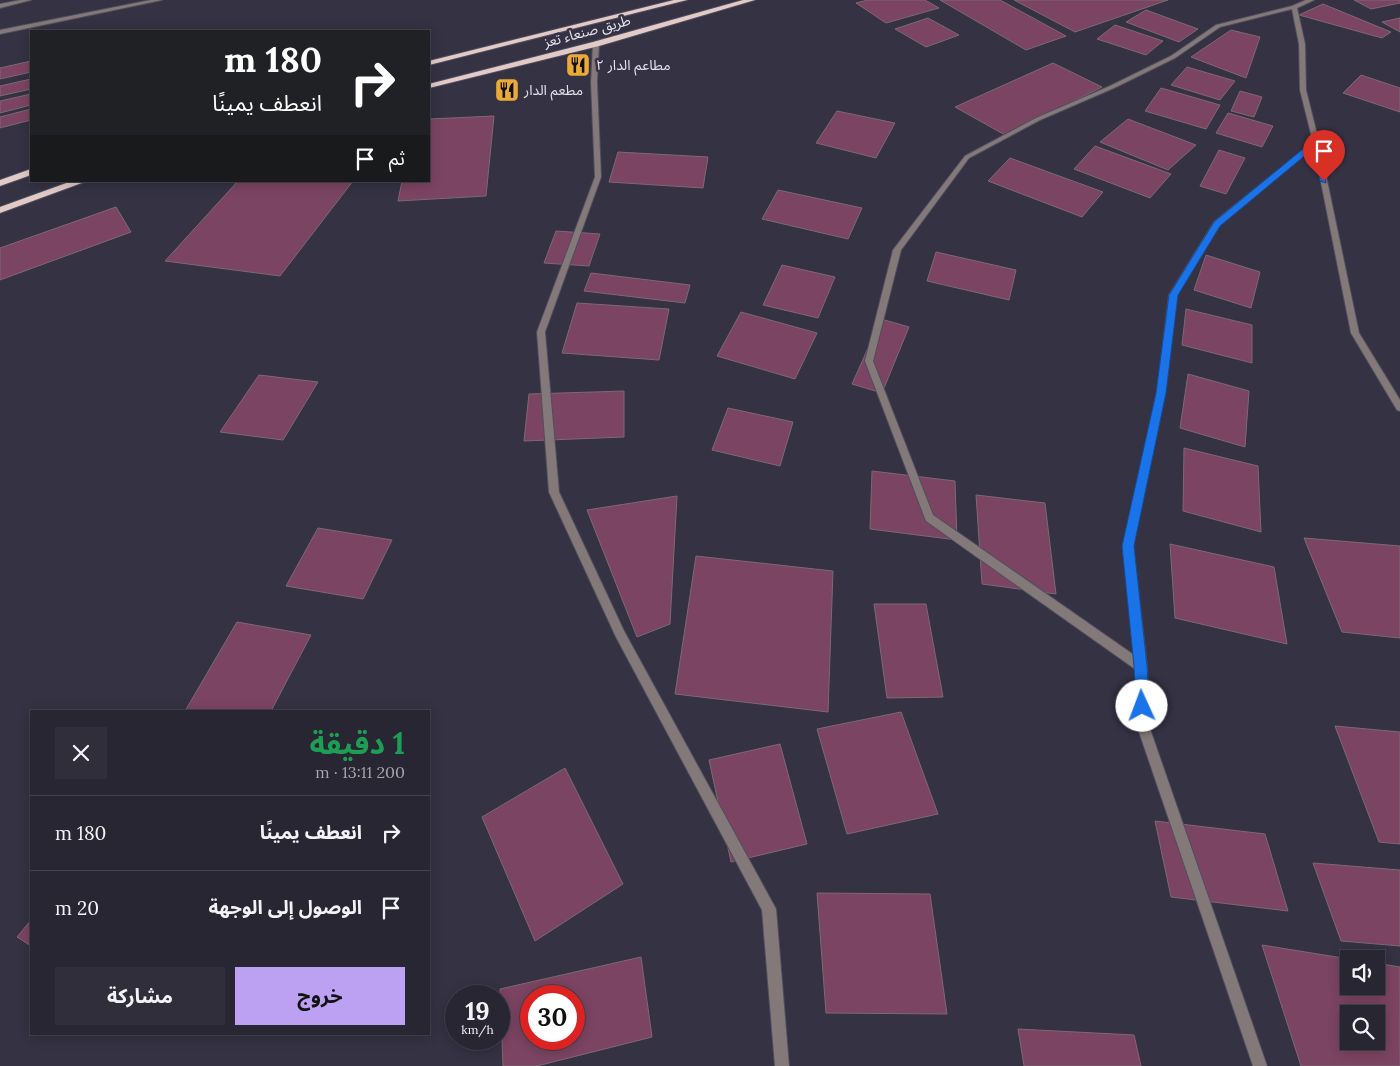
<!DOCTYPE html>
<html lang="ar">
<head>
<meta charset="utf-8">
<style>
  :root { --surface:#272632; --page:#2f2e3a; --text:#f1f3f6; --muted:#a4a5ac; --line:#43434d; --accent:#bca0f2 }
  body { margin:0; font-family:Lora,"Noto Sans Arabic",serif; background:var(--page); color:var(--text); direction:rtl; height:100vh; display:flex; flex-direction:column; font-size:19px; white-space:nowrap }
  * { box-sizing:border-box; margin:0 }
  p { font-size:16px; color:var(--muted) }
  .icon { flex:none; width:28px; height:28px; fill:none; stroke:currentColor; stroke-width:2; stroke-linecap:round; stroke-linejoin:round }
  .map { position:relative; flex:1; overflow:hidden; direction:ltr }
  .sheet { position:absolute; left:30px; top:710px; width:400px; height:325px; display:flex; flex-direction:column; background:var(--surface); border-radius:0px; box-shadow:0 2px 12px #0003,0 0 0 1px var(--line); direction:rtl }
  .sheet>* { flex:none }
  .top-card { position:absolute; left:30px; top:30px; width:400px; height:152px; border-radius:0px; box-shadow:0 2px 12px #0003,0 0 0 1px var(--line); direction:rtl; background:#202124; color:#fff; overflow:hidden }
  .controls { position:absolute; left:1340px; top:950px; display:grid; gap:10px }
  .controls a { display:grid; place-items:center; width:45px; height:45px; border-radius:0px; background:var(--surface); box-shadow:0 2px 12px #0003,0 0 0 1px var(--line); font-size:25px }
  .speed { position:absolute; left:445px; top:985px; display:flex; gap:10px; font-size:25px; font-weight:700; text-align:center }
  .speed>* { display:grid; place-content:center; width:65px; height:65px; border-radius:50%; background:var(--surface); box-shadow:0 2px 12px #0003,0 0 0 1px var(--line); line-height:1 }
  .speed small { font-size:12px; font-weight:400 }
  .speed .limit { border:8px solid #d22; background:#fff; color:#111 }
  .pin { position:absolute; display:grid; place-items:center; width:42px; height:42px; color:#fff; margin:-51px -21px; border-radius:50% 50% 50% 0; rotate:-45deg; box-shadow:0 0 5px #0007 }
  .pin .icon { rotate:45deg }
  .me { position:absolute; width:55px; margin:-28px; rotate:358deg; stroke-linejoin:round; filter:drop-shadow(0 0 4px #0008) }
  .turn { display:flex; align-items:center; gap:18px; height:105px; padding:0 25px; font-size:22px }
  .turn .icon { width:65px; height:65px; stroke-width:2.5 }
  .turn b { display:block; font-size:35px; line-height:42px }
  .then { display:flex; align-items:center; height:48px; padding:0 25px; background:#0003; gap:10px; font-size:19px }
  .round { display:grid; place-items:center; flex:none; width:52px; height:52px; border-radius:0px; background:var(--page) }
  .head { display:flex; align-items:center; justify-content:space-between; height:85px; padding:0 25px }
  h1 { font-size:30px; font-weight:700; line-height:38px; color:#1e9e55 }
  .primary-button { display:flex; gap:10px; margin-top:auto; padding:10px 25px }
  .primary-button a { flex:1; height:58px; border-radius:0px; background:var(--accent); color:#111; font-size:20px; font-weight:700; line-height:58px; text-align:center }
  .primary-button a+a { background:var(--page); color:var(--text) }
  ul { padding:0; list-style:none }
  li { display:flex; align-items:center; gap:15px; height:75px; padding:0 25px; border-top:1px solid var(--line) }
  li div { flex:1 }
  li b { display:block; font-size:19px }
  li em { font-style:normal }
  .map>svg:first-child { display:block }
  .building { fill:#7b4462; stroke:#7d6973; fill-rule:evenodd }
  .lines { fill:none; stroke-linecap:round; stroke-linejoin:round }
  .service-casing { stroke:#504e5e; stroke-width:2 }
  .minor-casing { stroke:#504e5e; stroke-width:2 }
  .trunk-casing { stroke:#504e5e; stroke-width:2 }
  .service { fill:#837978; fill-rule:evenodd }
  .minor { fill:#837978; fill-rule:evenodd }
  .trunk { fill:#e2cac7; fill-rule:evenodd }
  .route { fill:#1a73e8; stroke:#114b97 }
  .labels { text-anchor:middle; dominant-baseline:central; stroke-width:5; stroke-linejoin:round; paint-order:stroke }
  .far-street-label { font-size:14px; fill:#e3e1ec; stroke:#343243 }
  .far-poi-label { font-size:14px; fill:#e3e1ec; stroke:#343243; text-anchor:start }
</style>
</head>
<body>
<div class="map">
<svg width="1400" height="1066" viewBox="0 0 1400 1066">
  <rect width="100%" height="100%" fill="#343243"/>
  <path class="building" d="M868,0h57l14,8 -53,15 -30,-20z
    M940,0h60l66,36 -40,14z
    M1014,0h154l-93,32z
    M1354,0h46v3l-29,6z
    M1323,4l68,28 -9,6 -83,-23z
    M1146,10l52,19 -19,13 -53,-20z
    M928,18l31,17 -33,12 -31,-18z
    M1400,18v14l-18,-10z
    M1115,25l48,16 -17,14 -49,-16z
    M1231,30l29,7 -14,41 -55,-21z
    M31,61v11l-31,7v-11z
    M1053,63l49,24 -97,48 -50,-28z
    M1187,67l48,14 -15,19 -49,-15z
    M1361,75l39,13v24l-57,-19z
    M31,79v10l-31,7v-10z
    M1161,88l59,17 -14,24 -61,-18z
    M1240,91l22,6 -8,20 -23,-6z
    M31,94v11l-31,8v-12z
    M31,109v11l-31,8v-11z
    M837,111l58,12 -19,35 -60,-15z
    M1228,113l45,13 -11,21 -46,-14z
    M494,116l-8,80 -88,5 4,-20h27v-62z
    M1128,119l68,26 -28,25 -68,-28z
    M1095,146l76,28 -21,24 -76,-29z
    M1219,150l26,8 -19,36 -26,-8z
    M618,152l90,5 -5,31 -94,-6z
    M1010,158l93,34 -21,25 -94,-36z
    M238,181h115l-73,95 -115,-15z
    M778,190l84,18 -14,31 -86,-20z
    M116,207l15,25 -131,48v-32z
    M556,231l44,3 -11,32 -45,-3z
    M936,252l80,18 -7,30 -82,-19z
    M1206,255l54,17 -9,36 -57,-18z
    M782,265l53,12 -17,41 -55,-13z
    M591,273l99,12 -5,18 -101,-12z
    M577,303l92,6 -10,51 -97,-7z
    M1186,309l66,16v38l-70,-18z
    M741,312l76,21 -22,46 -78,-23z
    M881,319l28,8 -27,66 -30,-9z
    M1188,374l61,17 -4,56 -65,-19z
    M259,375l59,7 -35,58 -63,-8z
    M624,391v46l-100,4 5,-47z
    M728,408l65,14 -13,44 -68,-16z
    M1184,448l74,18 3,66 -78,-21z
    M872,471l83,10 2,59 -87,-11z
    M976,495l69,8 11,91 -74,-10z
    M677,496l-7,128 -33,13 -50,-127z
    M318,528l74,12 -29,59 -77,-13z
    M1304,538l96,8v92l-58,-6z
    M1170,544l104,23 13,77 -112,-26z
    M696,556l137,15 -5,141 -153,-18z
    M874,604h52l17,93 -56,1z
    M237,622l74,13 -40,76h-86z
    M901,712l37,102 -91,20 -30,-105z
    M1335,726l65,6v112l-21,-2z
    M780,744l27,100 -76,18 -22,-102z
    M565,768l58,116 -88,57 -53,-124z
    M1155,821l110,13 23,77 -117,-14z
    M1313,863l87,7v76l-59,-5z
    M817,893l113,1 17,120 -121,-1z
    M31,920v26l-14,-9z
    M1262,945l87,14v27h27v-23l24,4v99h-99zM1349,1014h27v27h-27z
    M641,957l11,80 -115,29h-34l-3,-77zM531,996h43v43h-43z
    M1018,1029l116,6 7,31h-117z"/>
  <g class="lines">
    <defs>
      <path id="service" d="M21,0h10l-31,8v-4z
        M151,0h11l-162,34v-4z"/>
      <path id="minor" d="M1306,0h8l-17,8 8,36 1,46 13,52 40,191 41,67v11l-3,-1 -46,-77 -37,-186 -94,78 -43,70 -12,98 -32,153 14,120 2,60 118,340h-14l-116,-340 -2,-57 -209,-148 -61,-160 28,-111 72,-94 71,-38 74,-32 61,-30 45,-31 76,-19zM1292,9l7,35 1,46 13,52 -99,80 -45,73 -12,98 -34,153 11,109 -201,-140 -60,-154 28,-111 68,-92 71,-38 74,-32 61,-30 45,-31z
        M596,42l3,2 -2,38 4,95 -56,155 14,160 65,139 152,278 13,157h-14l-13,-156 -146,-273 -67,-145 -12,-160 58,-155 -4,-95 2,-38z"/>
      <path id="trunk" d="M674,0h13l-258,65v-4z
        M743,0h12l-156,46 -170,42v-4l164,-42z
        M31,169v6l-31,11v-6z
        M72,181h15l-87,32v-6z"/>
    </defs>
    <use href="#service" class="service-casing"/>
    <use href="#minor" class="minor-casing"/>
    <use href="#trunk" class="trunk-casing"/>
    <use href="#service" class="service"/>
    <use href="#minor" class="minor"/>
    <use href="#trunk" class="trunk"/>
  </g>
  <path class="route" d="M1314,140l6,2 6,41 -6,-2 -6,-33 -94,78 -42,69 -12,98 -32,153 13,120 2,40 -2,4 -5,2 -5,-2 -1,-4 -2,-40 -12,-120 34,-153 13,-98 45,-73z"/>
  <defs>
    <symbol id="restaurant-square" viewBox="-11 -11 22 22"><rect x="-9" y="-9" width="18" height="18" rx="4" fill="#eaaa39" stroke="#343243"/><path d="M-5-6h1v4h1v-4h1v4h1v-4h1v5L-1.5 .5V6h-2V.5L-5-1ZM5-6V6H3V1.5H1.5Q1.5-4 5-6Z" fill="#111"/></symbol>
  </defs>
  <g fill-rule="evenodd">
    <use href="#restaurant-square" x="564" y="51" width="28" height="28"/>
    <use href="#restaurant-square" x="493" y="76" width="28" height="28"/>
  </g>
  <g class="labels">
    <g class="far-street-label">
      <text transform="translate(587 31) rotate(-15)">طريق صنعاء تعز</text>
    </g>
    <g class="far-poi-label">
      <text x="596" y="65">مطاعم الدار ٢</text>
      <text x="524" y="90">مطعم الدار</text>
    </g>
  </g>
</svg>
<div class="controls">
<a><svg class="icon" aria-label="sound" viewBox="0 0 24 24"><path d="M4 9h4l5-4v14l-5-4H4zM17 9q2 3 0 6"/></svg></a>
<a><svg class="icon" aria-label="search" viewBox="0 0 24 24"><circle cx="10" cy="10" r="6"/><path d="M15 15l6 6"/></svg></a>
</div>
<div class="speed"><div>19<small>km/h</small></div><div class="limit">30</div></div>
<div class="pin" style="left:1324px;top:181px;background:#d93025"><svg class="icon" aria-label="arrive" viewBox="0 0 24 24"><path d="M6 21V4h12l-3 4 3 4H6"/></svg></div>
<svg class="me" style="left:1142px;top:706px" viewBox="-20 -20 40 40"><circle r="19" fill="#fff"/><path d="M0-13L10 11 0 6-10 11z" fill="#1a73e8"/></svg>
<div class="top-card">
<div class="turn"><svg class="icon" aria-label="right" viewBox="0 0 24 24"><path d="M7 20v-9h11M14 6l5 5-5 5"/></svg><div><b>180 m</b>انعطف يمينًا</div></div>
<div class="then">ثم<svg class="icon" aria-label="arrive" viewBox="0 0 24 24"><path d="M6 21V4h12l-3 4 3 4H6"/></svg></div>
</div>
<section class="sheet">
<div class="head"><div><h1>1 دقيقة</h1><p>200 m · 13:11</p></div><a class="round"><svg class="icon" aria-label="close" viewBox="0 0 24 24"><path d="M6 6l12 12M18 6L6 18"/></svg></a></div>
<ul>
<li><svg class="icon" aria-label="right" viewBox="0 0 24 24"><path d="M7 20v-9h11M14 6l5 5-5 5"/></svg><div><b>انعطف يمينًا</b></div><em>180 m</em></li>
<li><svg class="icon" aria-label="arrive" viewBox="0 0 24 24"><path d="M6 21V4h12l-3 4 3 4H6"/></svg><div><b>الوصول إلى الوجهة</b></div><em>20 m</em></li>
</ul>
<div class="primary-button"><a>خروج</a><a>مشاركة</a></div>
</section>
</div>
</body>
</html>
